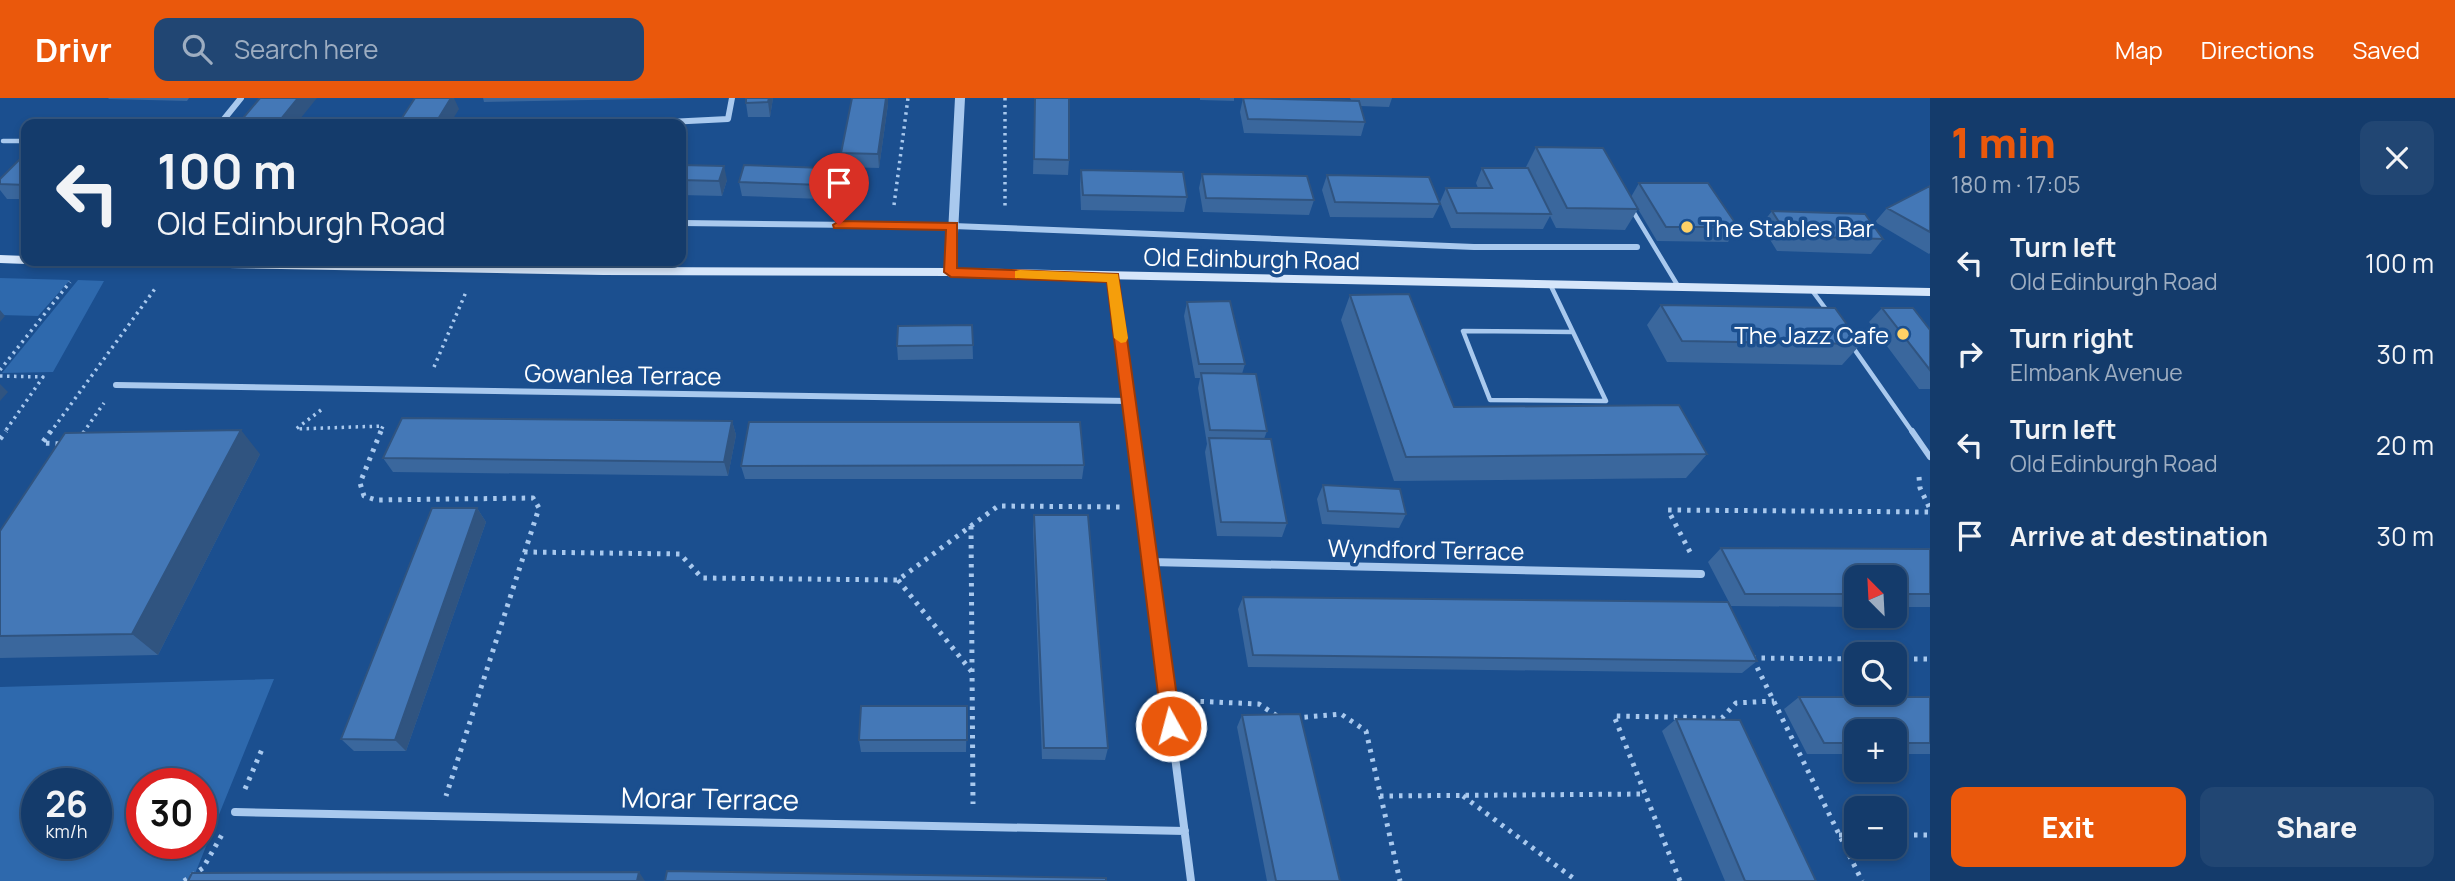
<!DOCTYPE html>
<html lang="en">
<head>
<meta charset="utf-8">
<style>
  :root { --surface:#143b6b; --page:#214673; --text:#f1f3f6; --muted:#9dadc1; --line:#33557e; --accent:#ea580c }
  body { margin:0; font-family:Manrope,sans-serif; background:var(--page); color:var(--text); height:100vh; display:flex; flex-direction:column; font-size:26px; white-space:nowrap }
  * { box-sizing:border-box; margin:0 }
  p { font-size:23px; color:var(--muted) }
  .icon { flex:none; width:38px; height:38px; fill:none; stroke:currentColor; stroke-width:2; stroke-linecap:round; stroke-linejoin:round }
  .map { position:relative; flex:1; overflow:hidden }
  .side { display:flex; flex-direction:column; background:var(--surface); width:525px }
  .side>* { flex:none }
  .top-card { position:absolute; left:21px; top:21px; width:665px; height:147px; border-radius:14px; box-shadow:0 4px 10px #0003,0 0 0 2px var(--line); background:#143b6b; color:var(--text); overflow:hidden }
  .needle { width:46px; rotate:336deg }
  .fabs { position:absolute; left:1844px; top:467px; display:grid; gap:14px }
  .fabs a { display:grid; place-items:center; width:63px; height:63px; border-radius:14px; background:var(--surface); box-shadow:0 4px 10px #0003,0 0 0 2px var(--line); font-size:35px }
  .speed { position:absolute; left:21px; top:670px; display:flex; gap:14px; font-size:35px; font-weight:700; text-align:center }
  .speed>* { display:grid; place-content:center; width:91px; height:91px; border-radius:50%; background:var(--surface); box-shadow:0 4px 10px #0003,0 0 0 2px var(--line); line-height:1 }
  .speed small { font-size:18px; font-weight:400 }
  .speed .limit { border:10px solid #d22; background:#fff; color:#111 }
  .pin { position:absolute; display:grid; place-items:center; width:60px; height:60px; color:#fff; margin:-72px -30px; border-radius:50% 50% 50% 0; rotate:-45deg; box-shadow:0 0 7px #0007 }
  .pin .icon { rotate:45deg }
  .me { position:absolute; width:77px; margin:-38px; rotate:353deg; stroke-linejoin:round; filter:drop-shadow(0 0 5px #0008) }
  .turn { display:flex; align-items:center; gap:24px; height:147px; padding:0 21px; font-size:32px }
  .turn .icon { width:91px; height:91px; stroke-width:2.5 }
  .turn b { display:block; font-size:49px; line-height:60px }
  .round { display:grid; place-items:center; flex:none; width:74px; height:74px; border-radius:14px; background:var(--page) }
  .headline { display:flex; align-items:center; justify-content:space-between; height:119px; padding:0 21px }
  h1 { font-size:42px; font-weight:800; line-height:52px; color:var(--accent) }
  .primary-button { display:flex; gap:14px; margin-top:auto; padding:14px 21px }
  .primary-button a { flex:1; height:80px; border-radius:14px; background:var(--accent); color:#fff; font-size:28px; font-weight:800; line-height:80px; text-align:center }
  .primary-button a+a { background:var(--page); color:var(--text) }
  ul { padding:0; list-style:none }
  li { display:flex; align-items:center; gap:21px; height:91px; padding:0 21px }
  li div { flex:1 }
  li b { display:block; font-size:26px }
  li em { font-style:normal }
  header { display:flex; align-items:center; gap:42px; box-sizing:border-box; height:98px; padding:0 35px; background:var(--accent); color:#fff }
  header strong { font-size:33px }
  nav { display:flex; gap:38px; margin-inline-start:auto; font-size:24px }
  .search { width:490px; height:63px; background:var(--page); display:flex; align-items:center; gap:18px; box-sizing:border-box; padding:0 24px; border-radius:14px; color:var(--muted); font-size:26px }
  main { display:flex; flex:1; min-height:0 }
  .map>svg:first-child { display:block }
  .green { fill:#2e69ad; fill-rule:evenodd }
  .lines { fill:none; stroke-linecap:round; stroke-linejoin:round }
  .path-far1 { stroke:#a9c9ee; stroke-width:3.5; stroke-dasharray:2.5 4.5; stroke-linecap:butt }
  .path { stroke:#a9c9ee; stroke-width:5; stroke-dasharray:3.5 6; stroke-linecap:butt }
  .service-far1 { stroke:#a9c9ee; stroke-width:4.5 }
  .service { stroke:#a9c9ee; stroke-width:6 }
  .minor-far1 { stroke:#a9c9ee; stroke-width:6 }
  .minor { stroke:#a9c9ee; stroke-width:8 }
  .tertiary { stroke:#a9c9ee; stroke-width:10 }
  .secondary { fill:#d6e6fa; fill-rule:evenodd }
  .wall { fill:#3a679d }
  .shaded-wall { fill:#305480 }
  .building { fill:#4478b7; stroke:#305480; stroke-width:2 }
  .route { fill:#ea580c; stroke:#983908; stroke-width:2 }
  .slow { fill:#f59e0b }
  .poi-dot { fill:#ffd166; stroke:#1b4f8f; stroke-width:2.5 }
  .labels { text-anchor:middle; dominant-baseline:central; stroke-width:7; stroke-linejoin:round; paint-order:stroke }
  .poi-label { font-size:24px; fill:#fff; stroke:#1b4f8f; text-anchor:start }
  .street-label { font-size:24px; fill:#fff; stroke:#1b4f8f }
  .near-street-label { font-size:28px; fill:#fff; stroke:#1b4f8f }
</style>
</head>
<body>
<header>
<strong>Drivr</strong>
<div class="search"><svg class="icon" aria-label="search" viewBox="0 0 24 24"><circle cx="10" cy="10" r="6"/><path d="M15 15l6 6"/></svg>Search here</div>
<nav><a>Map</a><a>Directions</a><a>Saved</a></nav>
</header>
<main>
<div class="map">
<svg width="1930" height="783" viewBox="0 0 1930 783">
  <rect width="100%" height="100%" fill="#1b4f8f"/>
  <path class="green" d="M0,180l70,2 -32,36 -38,-1z
    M78,182l26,1 -51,91 -51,1z
    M274,581l-82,202h-192v-194zM37,686h59v60h-59zM142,686h59v60h-59z"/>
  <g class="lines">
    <path class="path-far1" d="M1005,0v110
      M894,107l14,-107
      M434,269l32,-75
      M0,272l70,-88
      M0,278l43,1 -39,56
      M321,312l-25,19 87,-3 -3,7
      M50,335l107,-147
      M83,335l21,-30"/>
    <path class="path" d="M51,333l-9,12 21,1
      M381,333l-21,52 4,13 12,4 157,-2 6,10 -93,288
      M81,338l4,-5
      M0,341l6,-8
      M1919,379l1,11 10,21
      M971,428l2,278
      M524,454l156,2 22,24 196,2 100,-74 123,1
      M1690,454l-22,-42 262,2
      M898,482l74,92
      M1752,560l105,1
      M1753,561l109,222
      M1895,561h35
      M1191,603l68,3 21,14
      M1295,620l46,-4 25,17 34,150
      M245,691l18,-42
      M1380,698l265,-2
      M1463,698l114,85
      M1839,737h18
      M1895,737h35
      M184,783l19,-13 21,-37
      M1680,783l-66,-165 108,2 14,-15 38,-2"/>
    <path class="service-far1" d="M3,43h23
      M1631,110l47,78
      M1550,186l23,48
      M1811,191l17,23
      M1463,233l110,1 33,69 -116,-1z
      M1852,248l61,87"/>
    <path class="service" d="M1912,333l18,26"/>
    <path class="minor-far1" d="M220,26l21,-26
      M629,26l99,-5 4,-21
      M681,125l272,3 521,21h163
      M1113,180l20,155
      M116,287l1013,16"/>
    <path class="minor" d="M1133,333l58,450
      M1150,464l551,12
      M235,714l950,19"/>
    <path class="tertiary" d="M951,174l9,-174"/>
    <path class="secondary" d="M0,157l26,1v5h5l-5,3 -26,-1z
      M63,163h198l342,6 348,1 979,20v8l-979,-20 -348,-1 -534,-10z"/>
  </g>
  <path class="wall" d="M108,0h81l-2,3 -78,-2z
    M483,0h213l-212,4z
    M746,0h27l-3,19h-22l-2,-14z
    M852,0h36v6l-9,64 -37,-1 -1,-14z
    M1035,0l34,62 -1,15 -35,-1z
    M1200,0h34v3l-34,-1z
    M1243,0l108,2 -1,-2h42l-3,9 -29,-1 5,16 -4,14 -117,-3 -4,-21z
    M1536,49l95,50 8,-14 99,44 -10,15 -71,-1 -19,-32 -13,21 -69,-2 -6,-12 -7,13 -92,-1 -11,-26 6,-14h32l-2,-5 6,-15h45l-1,-1z
    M26,63v38h-19l-7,-9v-11z
    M681,67l46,15 -5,16 -41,-1z
    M1081,72l106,27 -3,15 -103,-2 -1,-25z
    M1202,76l112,26 -5,15 -106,-3 -4,-24z
    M1327,77l113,29 -7,14 -103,-1 -8,-27z
    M739,84h87l-5,17 -79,-3z
    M1930,88v67l-1,1 -54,-32 12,-14z
    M1772,113l111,28 -12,15 -94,-3 -16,-26z
    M1350,197l104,112 253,47 -21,24 -292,3 -53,-161z
    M1187,204l58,62 -3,10 25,57 -3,8 23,84 -5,14 -65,-1 -12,-84 2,-8 -9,-56 2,-10h-5l-11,-62z
    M1661,207l200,39 -19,21 -175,-3 -20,-37z
    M1882,210l48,22v59h-11l-50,-67z
    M972,227l1,34 -75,1 -1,-14z
    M732,323l4,14 -8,41 -335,-4 -10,-14z
    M260,356l-102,201 -158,3v-127z
    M1084,367l-2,14h-337l-4,-13z
    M1323,387l83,29 -7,14 -77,-4 -5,-25z
    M477,410l9,14 -80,229h-52l-13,-12z
    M1034,417l74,233 -3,12 -63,-1 -9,-230z
    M1721,450l209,1v58h-35v-29h-38v29l-126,-1 -23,-44z
    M1243,499l514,64 -15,12 -494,-6 -10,-58z
    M1799,599h131v57h-35v-22h-38v22h-50l-23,-45z
    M967,608l-1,46h-105l-2,-12z
    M1242,617l98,166h-73l-30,-154z
    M1676,621l140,162h-91l-63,-150z"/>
  <path class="shaded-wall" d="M298,0h19l-21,26h-19z
    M451,0h3l5,11 -9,15h-15z
    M769,0h4l-3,19 -2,-15z
    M886,0h2v6l-9,64 -1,-14z
    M724,68l3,14 -5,16 -3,-15z
    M824,70l2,14 -5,17 -1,-14z
    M0,212l5,6 -5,6z
    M0,286l8,8 -8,9z
    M732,323l4,14 -8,41 -4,-14z
    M241,332l19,24 -102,201 -26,-21z
    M477,410l9,14 -80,229 -11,-11z
    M639,774l6,9h-8z"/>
  <path class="building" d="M260,0h38l-21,26h-39z
    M415,0h36l-16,26h-37z
    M746,0h23l-1,4 -22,1z
    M852,0h34l-8,56 -37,-1z
    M1035,0h34v62l-35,-1z
    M1243,0l116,3 6,21 -117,-3z
    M1536,49l67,1 35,61 -71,-1z
    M19,62l7,1v24l-26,-1v-5z
    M681,67l43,1 -5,15 -38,-1z
    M744,67l80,3 -4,17 -81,-3z
    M1482,70h46l23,46 -94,-1 -11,-25h46z
    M1081,72l102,2 4,25 -104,-2z
    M1202,76l105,2 7,24 -108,-2z
    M1327,77l102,2 11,27 -105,-2z
    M1639,85h69l30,44h-72z
    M1930,88v46l-43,-24z
    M1772,113l93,3 18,25 -95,-3z
    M1409,196l45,113 225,-2 28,49 -301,3 -56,-162z
    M1230,203l15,63h-46l-12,-62z
    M1661,207l174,3 26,36 -179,-3z
    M1882,210h31l17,22v40z
    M972,227l1,20 -76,1 1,-20z
    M1201,275l55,1 11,57 -57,-1z
    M402,320l330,3 -8,41 -341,-4z
    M749,324h331l4,43 -343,1z
    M241,332l-109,204 -132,2v-105l65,-98z
    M1209,340l62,1 16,84 -66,-1z
    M1323,387l77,4 6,25 -78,-3z
    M432,410h45l-82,232 -54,-1z
    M1034,417h54l20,233h-64z
    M1721,450l209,1v45h-35v-16h-38v16h-112z
    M1243,499l485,5 29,59 -504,-6z
    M1799,599h131v46h-35v-11h-38v11h-33z
    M861,608h106v34h-108z
    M1300,616l40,167h-64l-34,-166z
    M1676,621l64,1 76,161h-71z
    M667,773l439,7v3h-441z
    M639,774l-2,9h-449l4,-8z"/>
  <path class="route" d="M839,123l118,2v45l161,6 63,452 -3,7 -7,2 -6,-2 -3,-7 -55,-444 -156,-5 -7,-5 2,-42 -112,-2 -1,-3z"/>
  <path class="slow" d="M1020,172l98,4 10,64 -2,4 -5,1 -7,-5 -7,-56 -92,-4v-7z"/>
  <g class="poi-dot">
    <circle cx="1687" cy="129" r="7"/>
    <circle cx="1903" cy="236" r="7"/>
  </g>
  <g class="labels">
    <g class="poi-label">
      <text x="1701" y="129">The Stables Bar</text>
      <text x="1889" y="236" text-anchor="end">The Jazz Cafe</text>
    </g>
    <g class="street-label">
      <text transform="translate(1252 160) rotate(1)">Old Edinburgh Road</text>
      <text transform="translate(623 276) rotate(1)">Gowanlea Terrace</text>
      <text transform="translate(1426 451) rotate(1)">Wyndford Terrace</text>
    </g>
    <g class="near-street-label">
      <text transform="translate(710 700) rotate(1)">Morar Terrace</text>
    </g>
  </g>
</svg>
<div class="fabs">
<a><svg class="needle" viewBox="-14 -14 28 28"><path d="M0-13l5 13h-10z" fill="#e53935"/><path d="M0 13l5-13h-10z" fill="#9dadc1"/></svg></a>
<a><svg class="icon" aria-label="search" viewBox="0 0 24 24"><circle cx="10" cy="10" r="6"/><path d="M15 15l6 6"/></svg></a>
<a>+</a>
<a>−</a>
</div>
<div class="speed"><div>26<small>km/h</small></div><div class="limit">30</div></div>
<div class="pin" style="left:839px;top:127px;background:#d93025"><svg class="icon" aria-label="arrive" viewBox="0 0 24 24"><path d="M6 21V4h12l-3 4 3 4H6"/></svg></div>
<svg class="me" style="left:1171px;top:628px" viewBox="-20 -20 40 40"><circle r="17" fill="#ea580c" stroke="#fff" stroke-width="3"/><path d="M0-11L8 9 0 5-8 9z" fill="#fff"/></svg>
<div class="top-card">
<div class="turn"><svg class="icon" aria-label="left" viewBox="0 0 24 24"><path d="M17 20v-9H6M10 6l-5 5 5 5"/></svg><div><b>100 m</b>Old Edinburgh Road</div></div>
</div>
</div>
<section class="side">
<div class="headline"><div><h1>1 min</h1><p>180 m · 17:05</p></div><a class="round"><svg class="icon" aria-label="close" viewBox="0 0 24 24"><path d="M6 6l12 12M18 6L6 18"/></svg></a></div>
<ul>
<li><svg class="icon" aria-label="left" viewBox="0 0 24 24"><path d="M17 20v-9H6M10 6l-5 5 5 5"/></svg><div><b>Turn left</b><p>Old Edinburgh Road</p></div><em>100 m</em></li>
<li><svg class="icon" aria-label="right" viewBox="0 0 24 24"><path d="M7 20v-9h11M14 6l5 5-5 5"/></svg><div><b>Turn right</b><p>Elmbank Avenue</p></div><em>30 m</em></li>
<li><svg class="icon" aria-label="left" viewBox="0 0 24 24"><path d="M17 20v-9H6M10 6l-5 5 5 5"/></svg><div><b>Turn left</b><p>Old Edinburgh Road</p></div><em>20 m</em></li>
<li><svg class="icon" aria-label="arrive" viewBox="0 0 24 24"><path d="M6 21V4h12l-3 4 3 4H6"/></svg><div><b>Arrive at destination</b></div><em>30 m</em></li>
</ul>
<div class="primary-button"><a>Exit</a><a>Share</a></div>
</section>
</main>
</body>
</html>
